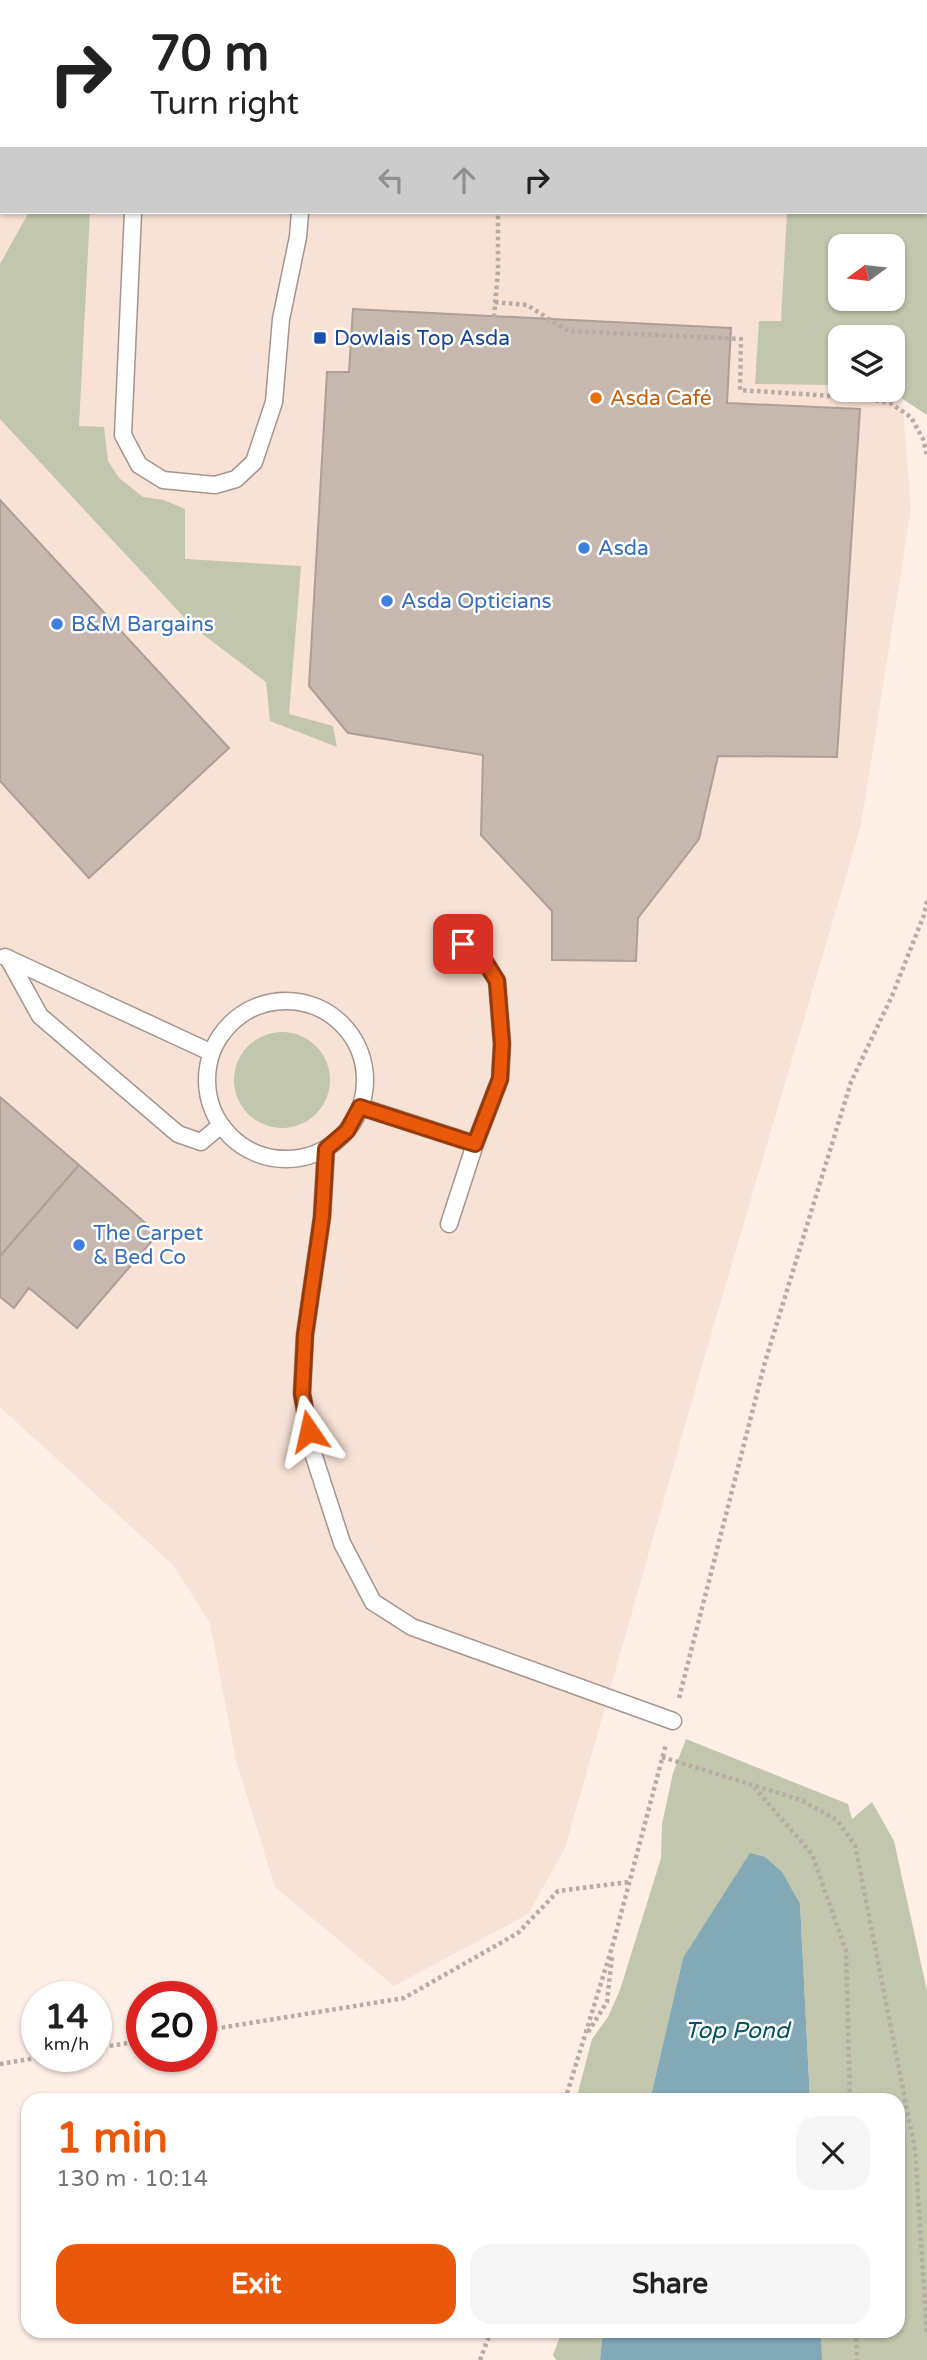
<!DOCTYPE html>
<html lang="en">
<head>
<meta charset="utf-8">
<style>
  :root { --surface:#fff; --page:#f6f6f6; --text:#222; --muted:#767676; --accent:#ea580c }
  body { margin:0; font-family:"Varela Round",sans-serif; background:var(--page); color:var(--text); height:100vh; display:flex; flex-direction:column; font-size:26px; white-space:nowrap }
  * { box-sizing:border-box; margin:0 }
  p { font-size:23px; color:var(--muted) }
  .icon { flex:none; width:38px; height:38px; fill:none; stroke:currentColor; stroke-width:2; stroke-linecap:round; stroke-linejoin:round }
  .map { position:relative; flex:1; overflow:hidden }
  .drawer { position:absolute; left:21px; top:2093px; width:884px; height:245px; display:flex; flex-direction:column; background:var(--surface); border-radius:21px; box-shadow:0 2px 5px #0004 }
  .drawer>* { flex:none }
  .guide { position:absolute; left:0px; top:0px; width:928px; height:214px; box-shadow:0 2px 5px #0004; background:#fff; color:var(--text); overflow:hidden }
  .needle { width:46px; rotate:255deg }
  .tools { position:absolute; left:828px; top:234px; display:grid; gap:14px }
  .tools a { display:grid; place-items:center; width:77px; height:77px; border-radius:14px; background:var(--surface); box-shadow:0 2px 5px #0004; font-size:35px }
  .speed { position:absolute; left:21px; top:1981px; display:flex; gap:14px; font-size:35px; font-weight:700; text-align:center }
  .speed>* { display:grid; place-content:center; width:91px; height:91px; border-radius:50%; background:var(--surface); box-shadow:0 2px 5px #0004; line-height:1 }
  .speed small { font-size:18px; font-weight:400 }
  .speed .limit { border:10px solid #d22; background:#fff; color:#111 }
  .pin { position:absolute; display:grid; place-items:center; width:60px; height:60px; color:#fff; margin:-30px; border-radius:14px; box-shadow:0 4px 10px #0006 }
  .me { position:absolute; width:77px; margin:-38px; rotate:349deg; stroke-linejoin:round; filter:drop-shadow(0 0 5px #0008) }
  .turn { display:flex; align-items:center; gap:24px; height:147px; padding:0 35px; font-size:32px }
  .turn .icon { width:91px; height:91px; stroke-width:2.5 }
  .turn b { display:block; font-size:49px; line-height:60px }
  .lanes { display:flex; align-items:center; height:66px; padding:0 35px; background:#0003; justify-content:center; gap:35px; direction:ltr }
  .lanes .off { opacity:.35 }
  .round { display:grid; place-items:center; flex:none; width:74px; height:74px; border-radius:21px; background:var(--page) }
  .headline { display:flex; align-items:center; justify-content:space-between; height:119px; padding:0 35px }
  h1 { font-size:42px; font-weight:800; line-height:52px; color:var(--accent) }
  .cta { display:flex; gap:14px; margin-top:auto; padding:14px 35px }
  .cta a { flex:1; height:80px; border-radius:21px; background:var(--accent); color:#fff; font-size:28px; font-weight:800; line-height:80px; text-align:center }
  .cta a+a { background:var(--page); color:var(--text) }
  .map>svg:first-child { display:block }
  .built { fill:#f8e1d5; fill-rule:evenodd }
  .green { fill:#c1c6ac; fill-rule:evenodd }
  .water { fill:#83a9b7 }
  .building { fill:#c6b7af; stroke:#ad9e97; stroke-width:2 }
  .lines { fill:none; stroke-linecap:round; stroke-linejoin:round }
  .lane-casing { stroke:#a4968f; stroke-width:19 }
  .path { stroke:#b6aba5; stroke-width:4.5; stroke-dasharray:3.5 3.5; stroke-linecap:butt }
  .lane { stroke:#fff; stroke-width:16 }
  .route-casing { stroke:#983908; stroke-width:18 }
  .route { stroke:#ea580c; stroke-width:12 }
  .transit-dot { fill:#1a4fb4; stroke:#fefefe; stroke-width:2.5 }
  .food-dot { fill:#e8710a; stroke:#fefefe; stroke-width:2.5 }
  .shop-dot { fill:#3f7fe0; stroke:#fefefe; stroke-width:2.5 }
  .labels { text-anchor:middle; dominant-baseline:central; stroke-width:5; stroke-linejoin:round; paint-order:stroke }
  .transit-label { font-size:21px; fill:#164399; stroke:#fefefe; text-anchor:start }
  .food-label { font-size:21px; fill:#c56008; stroke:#fefefe; text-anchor:start }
  .shop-label { font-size:21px; fill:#366cbe; stroke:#fefefe; text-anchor:start }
  .water-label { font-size:23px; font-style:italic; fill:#005065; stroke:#fefefe }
</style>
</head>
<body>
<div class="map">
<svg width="927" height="2360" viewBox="0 0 927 2360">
  <rect width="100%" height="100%" fill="#fdeee6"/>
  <path class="built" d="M0,0h868l1,2h-867v210h884l-46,35v52h52l1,-10 18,220 -50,316 -156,530 -140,493 -37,66 -134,72 -119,-99 -39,-127 -26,-137 -37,-58 -173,-158zM840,338h52v52h-52z"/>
  <path class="green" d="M799,0h128v415l-38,-25h3v-52h-52v47l-85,-1 4,-63h22l6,-109h139v-210h-127zM840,247h52v52h-52z
    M29,212h61l-11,214 25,1 4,34 11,17 24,19 21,3 21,9v50l116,7 -12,148 44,12 4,21 -67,-26 -4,-39 -73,-55 -193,-208v-155z
    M234 1080a48 48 0 1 1 96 0a48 48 0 1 1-96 0Z
    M686,1739l162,65 4,15 20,-17 22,39 33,150v369h-105l-1,-29h77v-231h-88l-10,-196 -117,54 -33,142h-74l16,-61 16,-22 12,-27 41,-132 1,-34 11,-51z
    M562,2331h41l-3,29h-44l-3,-5z"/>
  <path class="water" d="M750,1853l15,4 17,15 18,32 10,196h-160l33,-142z
    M603,2331h218l1,29h-222z"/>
  <path class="building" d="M353,309l378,19 -4,75 133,6 -23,348 -119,-1 -19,83 -61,79 -2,43 -84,-1v-49l-71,-76 2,-80 -135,-22 -39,-47 18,-314h22z
    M0,500l229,248 -140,130 -89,-97z
    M0,1097l79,68 -79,91z
    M79,1165l79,69 -81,94 -48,-40 -15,20 -14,-11v-41z"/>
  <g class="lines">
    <defs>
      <path id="lane" d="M278,0l4,2
        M144,2v-2
        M133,212l-10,223 16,30 24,15 52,5 21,-6 18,-17 20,-60 7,-83 17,-82 2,-25
        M5,957l205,95
        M8,958l32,58 138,118 23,8 20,-17
        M207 1080a79 79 0 1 1 158 0a79 79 0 1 1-158 0Z
        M361,1107l114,37 25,-65 2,-35 -5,-63 -18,-29 -32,-15
        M326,1149l-4,68 -17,118 -3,58 10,57 30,93 31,59 39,25 261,94
        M449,1224l26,-80"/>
    </defs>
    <use href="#lane" class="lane-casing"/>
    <path class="path" d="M509,2v-2
      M495,302l32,3 41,26 173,8 -1,51 122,8 28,5 21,14 12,22 4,16
      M494,317l4,-46v-59
      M679,1698l86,-336 86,-280 41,-86 32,-81 3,-14
      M662,1757l139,43 36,20 18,25 60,305 12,185
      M754,1787l58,67 34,97 4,149
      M201,2031l203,-33 114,-65 40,-42 71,-9
      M588,2032l19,-30 5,-46
      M96,2048l46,-7
      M0,2064l48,-8
      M565,2100l48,-156 53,-200
      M856,2331l1,29
      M480,2360l11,-29"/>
    <use href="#lane" class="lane"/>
  </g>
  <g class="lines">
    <defs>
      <path id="route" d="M309,1431l-7,-37 3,-59 17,-118 4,-68 21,-18 13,-24 115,37 25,-65 2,-35 -5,-63 -18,-29 -16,-8"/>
    </defs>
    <use href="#route" class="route-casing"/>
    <use href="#route" class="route"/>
  </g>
  <rect class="transit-dot" x="313" y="331" width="14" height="14" rx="3.5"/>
  <circle class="food-dot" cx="596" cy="398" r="7"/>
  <g class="shop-dot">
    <circle cx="584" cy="548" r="7"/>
    <circle cx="387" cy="601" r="7"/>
    <circle cx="57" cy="624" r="7"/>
    <circle cx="79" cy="1245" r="7"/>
  </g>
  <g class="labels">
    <g class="transit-label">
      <text x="334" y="338">Dowlais Top Asda</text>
    </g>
    <g class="food-label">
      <text x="610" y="398">Asda Café</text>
    </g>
    <g class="shop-label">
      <text x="598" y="548">Asda</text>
      <text x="401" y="601">Asda Opticians</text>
      <text x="71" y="624">B&amp;M Bargains</text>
      <text x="93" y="1233">The Carpet<tspan x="93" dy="24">&amp; Bed Co</tspan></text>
    </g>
    <g class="water-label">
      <text x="737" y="2031">Top Pond</text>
    </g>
  </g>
</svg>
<div class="tools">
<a><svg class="needle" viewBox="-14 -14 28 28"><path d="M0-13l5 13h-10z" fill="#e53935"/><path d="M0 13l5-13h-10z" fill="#767676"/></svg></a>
<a><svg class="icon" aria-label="layers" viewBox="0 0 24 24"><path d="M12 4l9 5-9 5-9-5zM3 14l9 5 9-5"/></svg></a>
</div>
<div class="speed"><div>14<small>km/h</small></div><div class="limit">20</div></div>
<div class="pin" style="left:463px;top:944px;background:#d93025"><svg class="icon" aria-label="arrive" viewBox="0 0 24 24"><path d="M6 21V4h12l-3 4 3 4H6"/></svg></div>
<svg class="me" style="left:309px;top:1431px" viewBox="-20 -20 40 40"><path d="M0-17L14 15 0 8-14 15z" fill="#ea580c" stroke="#fff" stroke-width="4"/></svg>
<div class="guide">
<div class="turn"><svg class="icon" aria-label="right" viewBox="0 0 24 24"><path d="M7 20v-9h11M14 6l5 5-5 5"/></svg><div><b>70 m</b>Turn right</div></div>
<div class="lanes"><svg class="icon off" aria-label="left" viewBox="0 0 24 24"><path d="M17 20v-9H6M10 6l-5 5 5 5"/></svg><svg class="icon off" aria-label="ahead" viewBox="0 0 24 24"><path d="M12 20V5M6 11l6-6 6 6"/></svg><svg class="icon" aria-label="right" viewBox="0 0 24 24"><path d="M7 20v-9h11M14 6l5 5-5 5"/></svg></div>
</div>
<section class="drawer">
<div class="headline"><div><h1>1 min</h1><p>130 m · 10:14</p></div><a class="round"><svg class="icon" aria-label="close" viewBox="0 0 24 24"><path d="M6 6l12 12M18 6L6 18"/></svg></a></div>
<div class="cta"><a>Exit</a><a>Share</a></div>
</section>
</div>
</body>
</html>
